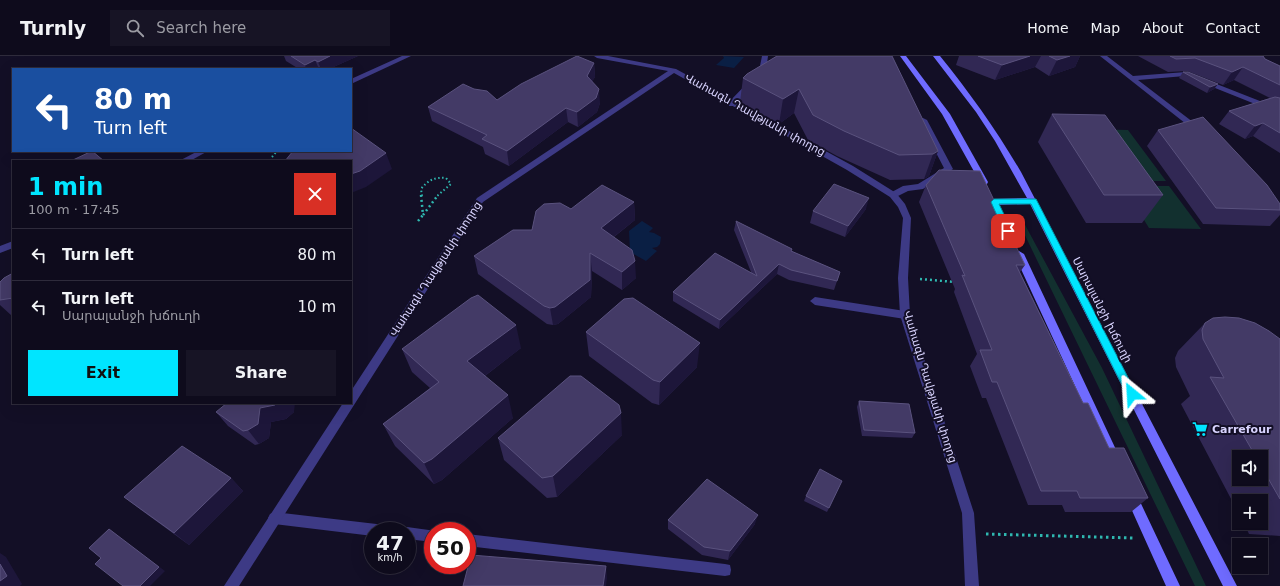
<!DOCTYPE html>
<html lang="en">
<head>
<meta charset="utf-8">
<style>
  :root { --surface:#0e0b1c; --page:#171425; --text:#f1f3f6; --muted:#9b9ba3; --line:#2e2b3b; --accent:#00e5ff }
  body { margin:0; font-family:"DejaVu Sans","Noto Sans Armenian",sans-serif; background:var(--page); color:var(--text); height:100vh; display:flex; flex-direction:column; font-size:15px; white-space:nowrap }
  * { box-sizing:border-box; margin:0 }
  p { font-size:13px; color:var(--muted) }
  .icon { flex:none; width:22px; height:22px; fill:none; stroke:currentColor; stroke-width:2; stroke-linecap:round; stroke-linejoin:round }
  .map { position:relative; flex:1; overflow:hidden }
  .drawer { position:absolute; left:12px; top:104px; width:340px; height:244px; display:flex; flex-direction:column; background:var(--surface); border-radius:0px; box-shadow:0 4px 16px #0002,0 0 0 1px var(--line) }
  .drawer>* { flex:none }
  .banner { position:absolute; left:12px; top:12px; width:340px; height:84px; border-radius:0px; box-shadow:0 4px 16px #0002,0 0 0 1px var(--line); background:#1a4fa0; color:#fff; overflow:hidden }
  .buttons { position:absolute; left:1232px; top:394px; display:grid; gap:8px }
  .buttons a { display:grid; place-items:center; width:36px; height:36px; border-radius:0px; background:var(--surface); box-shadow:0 4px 16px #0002,0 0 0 1px var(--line); font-size:20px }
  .speed { position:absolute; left:364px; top:466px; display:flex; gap:8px; font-size:20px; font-weight:700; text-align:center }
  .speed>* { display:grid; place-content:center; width:52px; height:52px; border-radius:50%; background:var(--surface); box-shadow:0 4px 16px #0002,0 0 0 1px var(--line); line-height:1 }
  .speed small { font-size:10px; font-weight:400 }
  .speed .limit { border:6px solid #d22; background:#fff; color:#111 }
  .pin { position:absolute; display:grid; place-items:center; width:34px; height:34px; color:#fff; margin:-17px; border-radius:8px; box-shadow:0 2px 6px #0006 }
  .me { position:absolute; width:44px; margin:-22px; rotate:333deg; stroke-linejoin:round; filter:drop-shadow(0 0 3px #0008) }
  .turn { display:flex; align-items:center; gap:14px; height:84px; padding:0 16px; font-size:18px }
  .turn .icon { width:52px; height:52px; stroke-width:2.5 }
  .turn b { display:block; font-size:28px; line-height:34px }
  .round { display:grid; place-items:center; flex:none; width:42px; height:42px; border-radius:0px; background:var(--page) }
  .overview { display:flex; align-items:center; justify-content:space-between; height:68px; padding:0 16px }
  h1 { font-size:24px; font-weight:700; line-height:30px; color:var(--accent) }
  .cta { display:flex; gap:8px; margin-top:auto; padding:8px 16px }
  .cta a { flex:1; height:46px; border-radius:0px; background:var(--accent); color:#111; font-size:16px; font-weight:700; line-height:46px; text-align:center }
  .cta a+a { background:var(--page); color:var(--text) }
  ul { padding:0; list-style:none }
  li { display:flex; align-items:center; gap:12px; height:52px; padding:0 16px; border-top:1px solid var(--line) }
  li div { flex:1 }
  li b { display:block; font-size:15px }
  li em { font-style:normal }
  header { display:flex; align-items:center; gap:24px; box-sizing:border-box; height:56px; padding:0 20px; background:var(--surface); border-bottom:1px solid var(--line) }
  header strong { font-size:19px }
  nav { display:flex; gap:22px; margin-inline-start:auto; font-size:14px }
  .search { width:280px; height:36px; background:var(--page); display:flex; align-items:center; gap:10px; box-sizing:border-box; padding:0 14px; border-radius:0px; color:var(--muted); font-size:15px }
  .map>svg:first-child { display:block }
  .green { fill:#12302f }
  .water { fill:#0a1f44 }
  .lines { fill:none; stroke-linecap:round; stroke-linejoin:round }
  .path-far2 { stroke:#2fb8b0; stroke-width:2; stroke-dasharray:1.5 2.5; stroke-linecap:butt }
  .path-far1 { stroke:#2fb8b0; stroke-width:2.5; stroke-dasharray:2 3; stroke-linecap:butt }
  .path { stroke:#2fb8b0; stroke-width:3; stroke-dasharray:2.5 3.5; stroke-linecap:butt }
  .service { fill:#3d3a85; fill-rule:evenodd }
  .minor { fill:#3d3a85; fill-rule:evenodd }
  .secondary { fill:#6f6bff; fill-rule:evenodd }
  .wall { fill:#312854; fill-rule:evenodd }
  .shaded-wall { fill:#1d163a }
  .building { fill:#433a66; stroke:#5a527e }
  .route { fill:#00e5ff; stroke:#0095a6 }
  .labels { text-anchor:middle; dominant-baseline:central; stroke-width:4; stroke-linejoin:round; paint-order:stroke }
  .street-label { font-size:11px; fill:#d9d4ff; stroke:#130f26 }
  .poi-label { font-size:11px; font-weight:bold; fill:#d9d4ff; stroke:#130f26; text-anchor:start }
</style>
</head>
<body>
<header>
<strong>Turnly</strong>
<div class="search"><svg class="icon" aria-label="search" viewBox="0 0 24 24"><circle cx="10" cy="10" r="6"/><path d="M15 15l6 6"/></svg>Search here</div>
<nav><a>Home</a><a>Map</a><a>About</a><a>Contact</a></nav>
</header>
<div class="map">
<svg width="1280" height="530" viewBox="0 0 1280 530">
  <rect width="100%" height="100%" fill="#130f26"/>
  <path class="green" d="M1087,73l41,1 38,51h-15z
    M1123,130h46l32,43 -52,-1z
    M1020,162l3,3 79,147 104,218h-11l-176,-363z"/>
  <path class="water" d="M723,0l21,1 -10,11 -18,-3 8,-7z
    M642,165l11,7 -4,4 5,1 7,4 -1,7 -3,3 -5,1 5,3 -11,10 -16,-9 -1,-21z"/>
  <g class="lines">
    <path class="path-far2" d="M272,105v-4l5,-6
      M422,140l-1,-7c7,-9 14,-12 25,-11l5,6 -14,12"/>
    <path class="path-far1" d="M421,139l2,20
      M423,159l15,-20
      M418,165l5,-6
      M920,223l35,3"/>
    <path class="path" d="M986,478l147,4"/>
    <path class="service" d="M762,0h6l-2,15 -31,35h-6v-4l30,-31z
      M920,62h3l4,2 26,49 -30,20 -15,2 -12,6h-6v-4l13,-7 15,-2 26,-16 -25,-48z
      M815,241l90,14 5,4 -5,4 -90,-14 -5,-4z
      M274,456l111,13 4,2 2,4h-18v5l-99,-12 -4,-2 -2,-4 2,-4z
      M407,471l29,4h-3v11l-26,-3v-8h-5z
      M467,478l258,30 5,1 1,5 -1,5 -5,1 -258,-30z"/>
    <path class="minor" d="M402,0h9l-60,28v-5z
      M594,0h14l68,13 177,97 43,27 9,11 6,14 -3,60 2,37 64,198 5,73h-14l-3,-73 -62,-198 -2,-37 5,-60 -5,-11 -8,-10 -43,-27 -173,-97 -191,129 -244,384h-15l119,-183h8v-12l126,-193 191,-127 -71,-13z
      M1100,0h7l26,20 53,-4 94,37v5l-95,-38 -47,4 64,49 -4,2h-3z
      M198,95h10l-18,10h-11z
      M13,185v7l-13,5v-7z"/>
    <path class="secondary" d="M900,0h6l44,58 38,68 -1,2h-6l-39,-70z
      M933,0h7c30,37 57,75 81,116l216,414h-14l-193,-382 -36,1 -4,-3 4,-3 33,-1 -32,-57 -19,-29z
      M1019,195l5,3 95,202 2,4 -2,4 -4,1 -4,-1 -97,-210z
      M1131,433l4,2 45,95h-14l-41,-91 2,-4z"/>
  </g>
  <path class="wall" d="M284,0h74l-29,13h-30l-13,-8z
    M777,0l161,95 -9,25 -5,3 -34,1 -53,-24 -29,-16 -14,-27 -15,11 -39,-22 3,-24z
    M959,0h121l-5,11 -26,9 -14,-9 -40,13 -39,-15z
    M1138,0h125l2,3 15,7v87l-27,-17 -8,3 -26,-15 10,-13 41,-13 -36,-18 -11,5 -36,-14 -19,1z
    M594,7l1,14 -3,4 8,22 -3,9 -19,15 -10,-5 -59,44 -24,-12 -2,-7 -51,-26 -4,-14 46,-18 23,11z
    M1183,16l35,12 -4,5 -7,4 -28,-15z
    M1052,58l111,81 -21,28h-56l-48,-81z
    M1158,74l122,74v11l-10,11 -67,-2 -56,-78z
    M926,129l99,80 -5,7 63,131 26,45 39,50 -17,14h-66l-3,-7h-34l-42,-107h-4l-12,-32 7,-12 -23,-62 1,-3 -36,-87z
    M634,146l1,18 -21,17 22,41 -14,12 -30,-19 -1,26 -33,27 -5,1 -6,-1 -69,-50 -4,-18 58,-26 39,-21z
    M866,153l-21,28 -35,-14 3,-12z
    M736,165l56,28 -1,2 49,21 -6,18 -45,-10 -12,-6 -58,55 -46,-28v-9l78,-20 -17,-42z
    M13,217v43h-1l-12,-11v-23z
    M1205,267l75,60v153l-31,-2 -5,-11h17v-22h-22v13l-58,-110 9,-8 -14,-29 -1,-9 3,-7zM1239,401h22v22h-22z
    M586,276l111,35 -38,38 -7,-2 -63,-47z
    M521,292l-36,28 28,42 -71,62 -8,4 -39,-38 -12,-22 47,-36 -18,-16 -10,-23z
    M859,345l56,32 -3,5 -50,-2 -5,-29z
    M216,356h78l-8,7 -15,3 -2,16 -10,6 -4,1 -27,-19z
    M622,379l-65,62 -10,1 -43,-38 -6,-22z
    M231,422l12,13 -54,54 -48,-35 -17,-13z
    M842,425l-15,31 -23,-11 2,-5z
    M668,464l87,4 -27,36 -26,-5 -34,-26z"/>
  <path class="shaded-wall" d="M330,0h28l-29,13h-8l-3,-7z
    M1030,0h11l-6,11 -40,13 7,-15z
    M1070,0h10l-5,11 -26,9 8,-16z
    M315,4l4,9h-13l-1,-4z
    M594,7l1,14 -7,13 -1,-14z
    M1243,11l-9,13 -11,5 9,-13z
    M1218,28l-4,5 -7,4 3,-6z
    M599,33l1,14 -3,9 -19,15 -1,-15z
    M799,33l-5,24 -15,11 4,-25z
    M566,52l2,14 -59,44 -2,-15z
    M1263,67l-10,13 -8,3 10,-13z
    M938,95l-9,25 -5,3 9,-25z
    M386,97l6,16 -26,18 -15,6v-19z
    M869,142l-3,11 -21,28 3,-11z
    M634,146l1,18 -33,26 -1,-18z
    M590,197l2,18 -1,26 -33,27 -5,1 -3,-17z
    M635,205l1,17 -14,12v-18z
    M779,208l-2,10 -58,55 1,-9z
    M516,269l5,23 -47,36 -7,-23z
    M700,287l-3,24 -38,38 1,-23z
    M508,339l5,23 -71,62 -8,4 -10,-21z
    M277,347h18l-1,9 -8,7 -15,3 -2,16 -10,6 -11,-14 12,-22z
    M621,357l1,22 -65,62 -4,-21z
    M231,422l12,13 -54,54 -15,-12z
    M758,459l-3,9 -27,36 2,-9z
    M115,478l50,37 -15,15h-10z
    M0,497l6,4 16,27 -2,2h-20z
    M606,510l1,12 -1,8h-3z"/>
  <path class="building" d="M291,0h39l-12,6 -3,-2 -10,5z
    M577,0l17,7 -7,13 12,13 -3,9 -19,14 -11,-4 -59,43 -25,-12 5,-4 -59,-28 35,-23 11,5 13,2 10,9 24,-16z
    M777,0h115l46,95 -5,3 -34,1 -55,-24 -31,-16 -14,-26 -16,10 -40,-21 4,-4z
    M978,0h52l-28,9z
    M1049,0h21l-13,4z
    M1170,0h93l2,3 15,7v19l-37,-18 -11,5 -37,-14 -19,1z
    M1183,16h5l30,12 -8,3z
    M1275,41l5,1v35l-17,-10 -8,3 -26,-15z
    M1052,58l53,1 58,80h-59z
    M1203,61l64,68 13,19v6l-64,-2 -58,-78z
    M351,72l35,25 -26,18 -9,3v-13h-66l8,-10h58z
    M92,95l12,10h-29l-2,-1z
    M939,114l41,1 45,94h-9l67,138h5l21,45h15l24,50h-68l-3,-7h-36l-44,-109h-5l-12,-32h12l-30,-75 3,1 -39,-91z
    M834,128l35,14 -21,28 -35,-15z
    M602,129l32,17 -33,26 31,22 3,11 -13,11 -32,-19v27l-35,27 -5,1 -6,-2 -70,-50 39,-26h19l4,-19 8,-7 16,-1 11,6z
    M736,165l56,28 -1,2 49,21 -3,9 -46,-11 -12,-6 -59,56 -47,-28 42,-39 42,23z
    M13,217v25l-13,2v-18l4,-4z
    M478,239l38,30 -49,36 41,34 -76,64 -8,4 -41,-39 56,-42 -37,-33 69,-51z
    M633,242l67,45 -40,39 -7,-2 -67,-48 38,-33z
    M1225,261l14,1 16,5 14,8 11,8v160l-19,-33v-9h-5l-46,-80 14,1 -21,-39 -1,-9 3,-7 8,-5z
    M570,320h11l38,29 2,8 -68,63 -11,2 -44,-40z
    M859,345l50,3 6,29 -51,-3z
    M227,347h50l-2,2 -15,3 -2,16 -10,6 -5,1 -27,-19z
    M182,390l49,32 -57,55 -50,-36z
    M820,413l22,12 -13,27 -23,-12z
    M707,423l51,36 -28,36 -26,-4 -36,-27z
    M109,473l50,38 -19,19h-17l-28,-22 6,-6 -12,-10z
    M471,499l135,11 -3,20h-140z
    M0,508l7,12 -7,5z"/>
  <path class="route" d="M994,143h42l99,192 2,3 -2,3h-7l-97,-193h-32l13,27 -4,2 -4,-2 -13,-29z"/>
  <defs>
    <symbol id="supermarket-bare" viewBox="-9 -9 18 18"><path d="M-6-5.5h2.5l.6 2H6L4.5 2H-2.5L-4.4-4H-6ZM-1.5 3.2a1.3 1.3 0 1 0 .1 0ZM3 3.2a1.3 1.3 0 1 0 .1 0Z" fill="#00e5ff" stroke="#130f26" stroke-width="2.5" paint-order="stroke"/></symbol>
  </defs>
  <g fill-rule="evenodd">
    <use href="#supermarket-bare" x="1189" y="362" width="22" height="22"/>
  </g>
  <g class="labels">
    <g class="street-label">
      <text transform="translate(755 59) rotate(29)">Վահագն Դավթյանի փողոց</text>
      <text transform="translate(436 213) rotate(-57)">Վահագն Դավթյանի փողոց</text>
      <text transform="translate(1102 254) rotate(63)">Սարալանջի խճուղի</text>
      <text transform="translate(930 331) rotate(73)">Վահագն Դավթյանի փողոց</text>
    </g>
    <g class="poi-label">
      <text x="1212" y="373">Carrefour</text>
    </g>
  </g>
</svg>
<div class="buttons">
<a><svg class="icon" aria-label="sound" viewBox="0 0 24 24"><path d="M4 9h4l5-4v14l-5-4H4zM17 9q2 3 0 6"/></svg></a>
<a>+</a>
<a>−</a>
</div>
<div class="speed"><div>47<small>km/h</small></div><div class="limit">50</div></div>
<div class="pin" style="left:1008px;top:175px;background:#d93025"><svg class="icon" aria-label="arrive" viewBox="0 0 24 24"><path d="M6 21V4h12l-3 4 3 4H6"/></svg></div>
<svg class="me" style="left:1132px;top:338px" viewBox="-20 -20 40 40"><path d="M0-17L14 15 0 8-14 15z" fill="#00e5ff" stroke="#fff" stroke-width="4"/></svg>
<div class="banner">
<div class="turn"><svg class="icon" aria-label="left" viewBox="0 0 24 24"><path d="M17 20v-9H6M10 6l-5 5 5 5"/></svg><div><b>80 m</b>Turn left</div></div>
</div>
<section class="drawer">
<div class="overview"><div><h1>1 min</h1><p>100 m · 17:45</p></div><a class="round" style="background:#d93025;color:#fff"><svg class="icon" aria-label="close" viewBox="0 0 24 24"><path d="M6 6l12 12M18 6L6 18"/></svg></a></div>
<ul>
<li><svg class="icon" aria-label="left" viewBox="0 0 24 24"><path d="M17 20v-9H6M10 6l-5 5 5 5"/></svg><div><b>Turn left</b></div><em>80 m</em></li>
<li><svg class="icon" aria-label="left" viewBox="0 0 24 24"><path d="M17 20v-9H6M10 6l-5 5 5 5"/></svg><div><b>Turn left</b><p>Սարալանջի խճուղի</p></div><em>10 m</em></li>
</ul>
<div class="cta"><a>Exit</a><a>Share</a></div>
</section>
</div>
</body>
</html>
